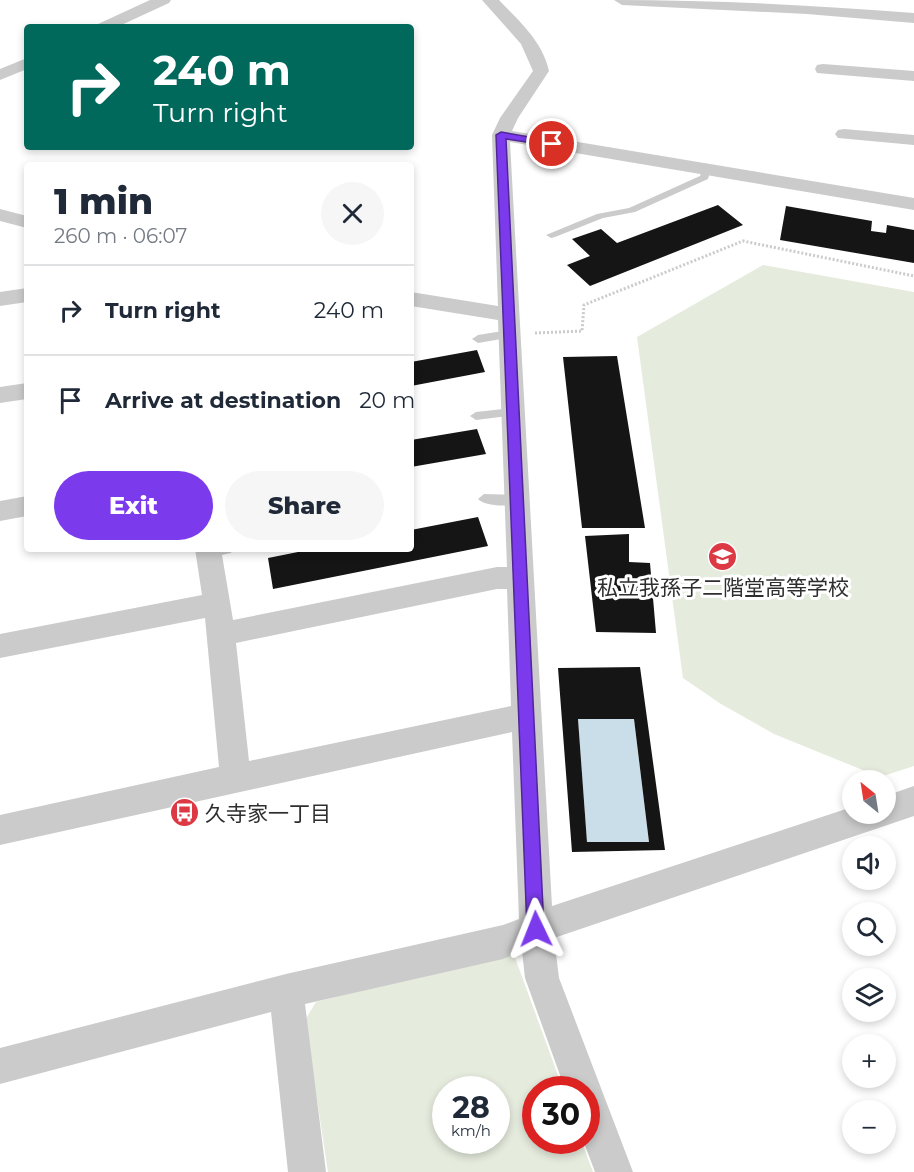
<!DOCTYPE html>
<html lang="en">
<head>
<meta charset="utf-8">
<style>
  :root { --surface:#fff; --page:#f6f6f7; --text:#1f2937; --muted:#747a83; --line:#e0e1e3; --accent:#7c3aed }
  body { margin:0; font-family:Montserrat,"Noto Sans JP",sans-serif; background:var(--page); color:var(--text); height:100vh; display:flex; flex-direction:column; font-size:22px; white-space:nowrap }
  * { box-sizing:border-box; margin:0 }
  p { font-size:20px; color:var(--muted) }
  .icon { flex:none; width:33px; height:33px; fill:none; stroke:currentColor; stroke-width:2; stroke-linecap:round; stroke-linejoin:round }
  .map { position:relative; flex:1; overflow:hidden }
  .sheet { position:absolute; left:24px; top:162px; width:390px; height:390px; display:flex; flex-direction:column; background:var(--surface); border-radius:6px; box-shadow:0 3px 9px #0003 }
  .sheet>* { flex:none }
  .guide { position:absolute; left:24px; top:24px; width:390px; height:126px; border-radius:6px; box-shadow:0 3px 9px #0003; background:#00695c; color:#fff; overflow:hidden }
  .needle { width:39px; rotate:330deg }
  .controls { position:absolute; left:842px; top:770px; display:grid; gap:12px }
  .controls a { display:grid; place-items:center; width:54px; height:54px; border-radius:50%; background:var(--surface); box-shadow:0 3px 9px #0003; font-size:30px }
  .speed { position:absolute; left:432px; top:1076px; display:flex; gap:12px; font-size:30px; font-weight:700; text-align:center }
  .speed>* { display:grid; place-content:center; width:78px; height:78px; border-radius:50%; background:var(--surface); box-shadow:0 3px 9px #0003; line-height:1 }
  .speed small { font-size:15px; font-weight:400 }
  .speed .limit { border:9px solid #d22; background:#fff; color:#111 }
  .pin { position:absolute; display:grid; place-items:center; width:51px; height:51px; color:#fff; margin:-26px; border:3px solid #fff; border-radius:50%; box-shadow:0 2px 6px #0007 }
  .me { position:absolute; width:66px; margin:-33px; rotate:358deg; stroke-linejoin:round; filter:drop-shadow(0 0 4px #0008) }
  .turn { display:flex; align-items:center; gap:21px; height:126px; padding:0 30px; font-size:27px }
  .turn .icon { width:78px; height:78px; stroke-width:2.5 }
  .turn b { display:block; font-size:42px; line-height:51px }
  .round { display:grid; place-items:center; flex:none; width:63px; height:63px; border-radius:32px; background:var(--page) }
  .head { display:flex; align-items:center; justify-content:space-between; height:102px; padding:0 30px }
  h1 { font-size:36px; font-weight:800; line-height:45px }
  .primary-button { display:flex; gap:12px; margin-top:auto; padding:12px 30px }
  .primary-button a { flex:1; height:69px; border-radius:36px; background:var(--accent); color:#fff; font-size:24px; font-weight:800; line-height:69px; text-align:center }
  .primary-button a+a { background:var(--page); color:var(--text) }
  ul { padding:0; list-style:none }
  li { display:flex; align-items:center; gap:18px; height:90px; padding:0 30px; border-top:2px solid var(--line) }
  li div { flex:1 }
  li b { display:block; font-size:22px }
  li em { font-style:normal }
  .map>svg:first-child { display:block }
  .green { fill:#e5ebdd; fill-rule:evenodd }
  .water { fill:#cadeea }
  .building { fill:#151515; fill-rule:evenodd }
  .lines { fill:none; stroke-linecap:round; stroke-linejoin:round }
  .path { stroke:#cbcbcb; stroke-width:3; stroke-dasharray:2 2; stroke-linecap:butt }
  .lane { fill:#cbcbcb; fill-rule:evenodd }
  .street { fill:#cbcbcb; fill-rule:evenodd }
  .route { fill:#7c3aed; stroke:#51269a; stroke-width:1.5 }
  .labels { text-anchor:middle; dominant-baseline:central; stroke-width:6; stroke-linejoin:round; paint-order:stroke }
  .poi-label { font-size:21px; fill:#2e2e2e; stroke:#fff }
</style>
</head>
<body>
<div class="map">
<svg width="914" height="1172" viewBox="0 0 914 1172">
  <rect width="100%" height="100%" fill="#fff"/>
  <path class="green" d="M763,265l151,27v474l-34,11 -106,-43 -53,-30 -38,-26 -46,-341z
    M513,952l50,137h-27v51h45l12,32h-265l-23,-152 11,-18zM446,1089h50v51h-50z"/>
  <path class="water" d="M578,719h56l15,123h-62z"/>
  <path class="building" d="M718,205l25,20 -153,61 -23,-21 23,-9 -18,-17 29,-10 16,14z
    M786,206l86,15 -1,10 15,2 1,-8 27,5v33l-134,-23z
    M477,350l8,22 -74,14v-24z
    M617,356l28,172h-63l-19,-171z
    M477,429l9,25 -75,13v-27z
    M478,517l10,29 -215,43 -5,-31 45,-9h98v-19z
    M629,534v28l21,1 6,70 -60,-1 -11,-96z
    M640,667l25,183 -93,2 -14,-184zM578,719h56l15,123h-62z"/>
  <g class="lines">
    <path class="path" d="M535,333l47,-2 2,-26 159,-64 171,35"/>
    <path class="lane" d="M703,167l8,2 -3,10 -73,33 -32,6 -48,19 -4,1 -5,-3 51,-21 32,-6 71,-32z
      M509,330l6,4 -2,3 -35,6 -6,-4 6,-4z
      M512,408l6,4 -2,3 -40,5 -6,-4 6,-4z
      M484,494l32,1 6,5c-7,8 -37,7 -44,-1z
      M204,549h29l-2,4 -23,5 -5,-1 -2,-4z"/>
    <path class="street" d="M150,0h21l-2,3 -52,24h-21l2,-3z
      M482,0h17c20,21 44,42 50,71l-31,47 -6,13 402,67v12l-404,-68 42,764 300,-99v6h33v-17l29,-10v30l-360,122 5,40 74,194h-38l-12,-32h3v-51h-21l-40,-111 -3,-27 -19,8 -198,45 21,168h-38l-17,-160 -271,72v-36l286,-74 217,-49 16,-6 -7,-187 -512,113v-30l219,-48 -14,-149 -205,40v-24l202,-39 -7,-46h26l12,71 264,-53h10l-9,-247 -87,-14v-14l87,14 -6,-171 8,-17 33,-47 -12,-27zM497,589h10l4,117 -262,55 -13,-118z
      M614,0c101,0 200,5 300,13v10l-107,-9 -185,-9z
      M27,58v11l-27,11v-11z
      M823,64l91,7v10l-97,-8 -2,-4 2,-4z
      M844,129l70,6v10l-76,-7 -3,-4 3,-4z
      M0,209l27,7v12l-27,-7z
      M27,288v14l-27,4v-14z
      M27,383v16l-27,4v-16z
      M27,496v20l-27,5v-20z"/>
  </g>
  <path class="route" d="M501,132l51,9 5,3 -5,2 -46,-7 38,790 -2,6 -6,2 -6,-2 -3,-6 -31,-794z"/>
  <defs>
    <symbol id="school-disc" viewBox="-11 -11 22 22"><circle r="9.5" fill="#dd3945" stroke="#fff"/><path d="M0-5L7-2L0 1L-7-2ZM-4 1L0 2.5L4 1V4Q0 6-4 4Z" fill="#fff"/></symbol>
    <symbol id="bus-disc" viewBox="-11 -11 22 22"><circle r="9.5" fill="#dd3945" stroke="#fff"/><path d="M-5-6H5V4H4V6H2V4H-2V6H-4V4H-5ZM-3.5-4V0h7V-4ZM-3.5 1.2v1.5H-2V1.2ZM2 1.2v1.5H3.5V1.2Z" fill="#fff"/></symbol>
  </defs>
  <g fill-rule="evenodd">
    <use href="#school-disc" x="706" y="540" width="33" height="33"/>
    <use href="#bus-disc" x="168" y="796" width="33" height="33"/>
  </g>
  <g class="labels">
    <g class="poi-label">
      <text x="723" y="587">私立我孫子二階堂高等学校</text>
      <text x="205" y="813" text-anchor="start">久寺家一丁目</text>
    </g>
  </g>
</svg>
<div class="controls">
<a><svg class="needle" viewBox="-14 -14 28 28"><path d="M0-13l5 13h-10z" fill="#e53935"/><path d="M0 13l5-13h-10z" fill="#747a83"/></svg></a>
<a><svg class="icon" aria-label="sound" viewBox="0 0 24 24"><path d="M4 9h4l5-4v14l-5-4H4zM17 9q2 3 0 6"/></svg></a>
<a><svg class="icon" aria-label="search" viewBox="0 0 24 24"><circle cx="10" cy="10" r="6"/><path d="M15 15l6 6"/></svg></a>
<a><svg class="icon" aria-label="layers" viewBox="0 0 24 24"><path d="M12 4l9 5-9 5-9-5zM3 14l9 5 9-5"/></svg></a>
<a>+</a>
<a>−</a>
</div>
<div class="speed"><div>28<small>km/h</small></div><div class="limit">30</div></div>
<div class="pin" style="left:552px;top:144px;background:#d93025"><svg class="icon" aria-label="arrive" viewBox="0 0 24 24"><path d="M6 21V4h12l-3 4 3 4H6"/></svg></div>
<svg class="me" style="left:536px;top:929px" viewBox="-20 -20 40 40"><path d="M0-17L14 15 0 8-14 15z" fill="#7c3aed" stroke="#fff" stroke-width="4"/></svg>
<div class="guide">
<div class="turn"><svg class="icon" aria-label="right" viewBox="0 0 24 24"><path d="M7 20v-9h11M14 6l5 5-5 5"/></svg><div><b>240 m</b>Turn right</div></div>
</div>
<section class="sheet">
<div class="head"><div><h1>1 min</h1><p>260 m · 06:07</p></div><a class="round"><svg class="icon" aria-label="close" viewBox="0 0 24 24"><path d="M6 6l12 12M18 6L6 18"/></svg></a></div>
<ul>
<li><svg class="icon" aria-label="right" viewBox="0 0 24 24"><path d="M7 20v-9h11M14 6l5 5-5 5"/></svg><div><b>Turn right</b></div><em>240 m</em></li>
<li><svg class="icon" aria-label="arrive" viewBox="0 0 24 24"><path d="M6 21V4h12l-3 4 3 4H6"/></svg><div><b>Arrive at destination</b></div><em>20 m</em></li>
</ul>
<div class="primary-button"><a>Exit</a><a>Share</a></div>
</section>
</div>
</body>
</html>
